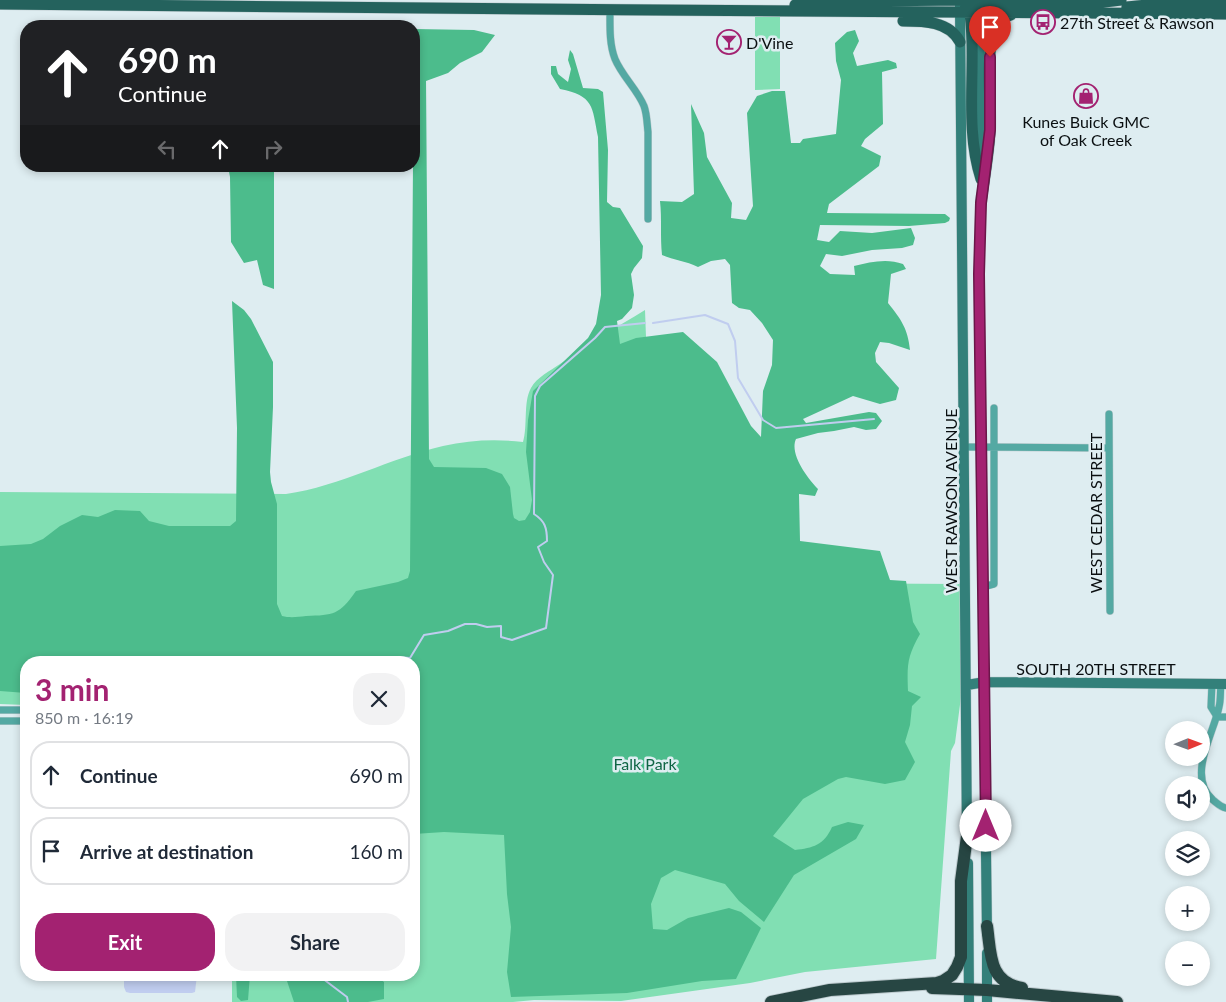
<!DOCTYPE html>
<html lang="en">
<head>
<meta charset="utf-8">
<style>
  :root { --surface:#fff; --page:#f2f2f3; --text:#1f2937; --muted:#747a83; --line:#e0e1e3; --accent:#a32271 }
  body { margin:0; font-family:Lato,sans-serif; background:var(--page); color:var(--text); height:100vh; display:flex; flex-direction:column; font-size:19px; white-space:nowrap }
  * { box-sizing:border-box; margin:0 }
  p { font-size:16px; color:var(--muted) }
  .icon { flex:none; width:28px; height:28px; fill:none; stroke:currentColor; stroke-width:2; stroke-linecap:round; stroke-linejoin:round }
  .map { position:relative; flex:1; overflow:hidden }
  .panel { position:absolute; left:20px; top:656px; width:400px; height:325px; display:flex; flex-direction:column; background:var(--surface); border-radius:20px; box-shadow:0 2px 8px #0003 }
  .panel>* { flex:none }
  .top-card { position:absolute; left:20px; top:20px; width:400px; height:152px; border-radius:20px; box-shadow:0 2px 8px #0003; background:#202124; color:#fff; overflow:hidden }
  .needle { width:32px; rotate:89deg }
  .tools { position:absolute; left:1165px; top:721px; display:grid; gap:10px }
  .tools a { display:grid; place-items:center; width:45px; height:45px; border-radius:50%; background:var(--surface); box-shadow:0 2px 8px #0003; font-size:25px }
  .pin { position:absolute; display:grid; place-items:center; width:42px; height:42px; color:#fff; margin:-51px -21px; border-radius:50% 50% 50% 0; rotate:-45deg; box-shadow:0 0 5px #0007 }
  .pin .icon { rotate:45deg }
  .me { position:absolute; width:55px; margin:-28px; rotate:0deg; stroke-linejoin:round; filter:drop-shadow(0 0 4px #0008) }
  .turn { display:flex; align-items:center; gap:18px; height:105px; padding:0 15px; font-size:22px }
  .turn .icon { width:65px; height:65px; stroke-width:2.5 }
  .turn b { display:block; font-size:35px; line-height:42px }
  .lanes { display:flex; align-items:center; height:48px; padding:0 15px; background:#0003; justify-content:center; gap:25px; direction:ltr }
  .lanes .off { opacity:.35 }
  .round { display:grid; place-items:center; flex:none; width:52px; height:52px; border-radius:20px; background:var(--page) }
  .head { display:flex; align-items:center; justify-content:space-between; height:85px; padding:0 15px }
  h1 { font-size:30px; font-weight:700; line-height:38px; color:var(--accent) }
  .button { display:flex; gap:10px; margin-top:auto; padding:10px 15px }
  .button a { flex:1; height:58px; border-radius:20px; background:var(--accent); color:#fff; font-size:20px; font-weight:700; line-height:58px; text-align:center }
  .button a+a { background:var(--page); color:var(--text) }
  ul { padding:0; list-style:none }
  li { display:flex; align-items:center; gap:15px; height:68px; margin:0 10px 8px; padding:0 5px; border:2px solid var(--line); border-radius:20px }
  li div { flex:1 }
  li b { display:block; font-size:19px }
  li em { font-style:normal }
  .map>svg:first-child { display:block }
  .green { fill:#81dfb3 }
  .forest { fill:#4cbc8c }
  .water { fill:#c0cdef }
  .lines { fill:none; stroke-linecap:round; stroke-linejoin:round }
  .stream { stroke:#c0cdef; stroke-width:2 }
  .street-casing { stroke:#bcc9cd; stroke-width:8 }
  .secondary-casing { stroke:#bcc9cd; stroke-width:11 }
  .primary-casing { stroke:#bcc9cd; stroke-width:12 }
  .highway-casing { stroke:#bcc9cd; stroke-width:14 }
  .street { stroke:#54a9a3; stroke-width:7 }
  .secondary { stroke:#33807a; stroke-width:10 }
  .primary { stroke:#24625d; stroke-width:11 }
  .highway { stroke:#274643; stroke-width:12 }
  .route-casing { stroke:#6a1649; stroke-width:12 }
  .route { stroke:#a32271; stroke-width:9 }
  .labels { text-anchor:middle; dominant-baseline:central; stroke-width:5; stroke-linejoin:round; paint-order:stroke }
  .poi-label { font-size:16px; fill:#0a0f11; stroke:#deedf1; text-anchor:start }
  .street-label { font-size:16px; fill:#0a0f11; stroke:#deedf1 }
  .park-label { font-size:16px; fill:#0f6545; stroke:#deedf1 }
</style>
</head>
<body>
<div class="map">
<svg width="1226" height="1002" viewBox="0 0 1226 1002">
  <rect width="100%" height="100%" fill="#deedf1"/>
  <path class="green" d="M755,17h25v72l-25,1z
    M645,310l6,164 140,109 170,1v113l-6,46 -4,8 -15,208 -131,13 -55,11 -129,18 -87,-1 -21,2h-281v-27h182v-313h-388v43l-26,-1v-212l286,2c55,-8 104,-36 157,-48 27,-6 53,-7 80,-4 5,-16 0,-40 8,-54 6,-11 19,-17 29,-24 28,-20 57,-37 85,-54z"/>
  <path class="forest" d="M414,29l60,1 21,5 -13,17 -22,11 -12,10 -22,8 3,378 5,8 52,1 16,6 8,13 3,27 1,4 5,3 6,-1 5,-8 2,-12 -6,-48 2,-32 5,-29 55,-53 8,-14 5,-29 -3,-158c-6,-31 -4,-41 -38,-48l-9,-15v-8h5l2,8 10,8 3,-13 -3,-9 2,-10 3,4 10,34 15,1 5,3 5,58 -1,52 6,5 7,1 23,38 -1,12 -8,10 -3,6 3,21 -2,13 -10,11 -5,2 3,23 16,-6 47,-6 34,30 34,64 10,11 2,-46 9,-26 1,-25 -11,-17 -12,-13 -11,-2 -7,-5 -2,-38 -5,-6 -14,2 -13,6c-12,-6 -24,-7 -36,-12 -2,-18 0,-36 -2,-54l22,1 12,-8 -3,-90 13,29 3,24 25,46 -1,15 15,2 7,-14 -6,-93 10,-17 15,-5h13l6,52h9l3,-4 33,-5 5,-54 -5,-19 -1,-18 12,-11 8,-2 4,11 -6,12 4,13 31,-6 8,3 1,5 -15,4 1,52 -18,15 -4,7 20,10 -2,10 -50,38 -2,9 118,1 5,4 -1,3 -4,2 -36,3 -89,-1 -3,15 12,2 11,-11 32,2 39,-5 4,10 -2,7 -11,3 -30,2 -30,6 -16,-2 -6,12 10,8 25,1 -1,-9c16,-4 33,-8 49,-2l3,5 -15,5 -3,29c13,16 20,26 22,47l-21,-7 -9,-1 -5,11 1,9 23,26 -3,12 -16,4 -27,-8 -50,23 3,4 63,-11 7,1 6,8 -6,8 -10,1 -12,-3 -20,4 -16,2 -22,6c-7,15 12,40 22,50l-3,7 -16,-2 1,47 80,10 10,29 16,1 7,41 7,12c-13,23 -13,31 -12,57l13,6 -9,9 -2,19 -5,17 10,20 -10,18 -20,4 -39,-7 -8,2 -35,20 -30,37 22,14c18,-2 29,-5 37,-23l16,-5 16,3 -8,14 -62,36 -30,47 -25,-21 -14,-17 -50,-14 -14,8 -10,26 2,25 14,1 21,-12 41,-10 12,4 20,16 -25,51 -34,2 -75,12 -116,4 -4,-25 4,-45 -4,-33 -3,-59 -60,-3 -30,2v-172h-388v31l-26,-2v-145l31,-2 12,-5 17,-13 22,-11 16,2 17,-7 25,1 9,10 20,5h61l6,-5 1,-93 -5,-127 12,9 7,9 22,43v45l-3,65 1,10 6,22v100l5,12c8,2 15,1 24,0 28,-1 33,-1 50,-25l42,-9 10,-4 2,-7z
    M228,166h46v123l-11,-4 -6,-25 -13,3 -13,-21 -1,-65z
    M236,975h14l-2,25 -7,1 -4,-4z
    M285,975h89l10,7v17l-16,3h-74z"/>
  <path class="water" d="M124,975h73l-2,17 -3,1h-62l-4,-1 -2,-5z"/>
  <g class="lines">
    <path class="stream" d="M653,323l52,-8 23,9 7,17 3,37 25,42 13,8 98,-9
      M392,662l6,-5 12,1 14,-23 24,-4 17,-7h11l11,3 14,-1v11l11,3 34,-12 7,-53 -9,-13 -6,-15 9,-6c0,-13 -2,-20 -13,-27l1,-118 5,-10 55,-48 10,-11 40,-4
      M318,975l29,22 1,5"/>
    <defs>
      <path id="street" d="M610,9c0,16 -1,35 5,50 7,17 22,30 29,47 3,8 3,18 4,26v87
        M1109,414l1,197
        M965,447l144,1
        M983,587l11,-3v-176
        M1212,683l-1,24 5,8
        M1221,684c-1,7 0,16 -2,23 -5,26 -33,70 -6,93 4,3 7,7 13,8
        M0,710h26
        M1216,717h10
        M0,721h26"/>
      <path id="secondary" d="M960,6l7,835
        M979,6l2,158
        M981,196l-2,78 8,660
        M967,685l18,-3 241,2
        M968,863l1,139
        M987,953v49"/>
      <path id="primary" d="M0,4c409,2 817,10 1226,10
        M795,5l67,-4 104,-1
        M969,7c9,56 -6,116 12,172
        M1127,7l30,-3 69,1
        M964,10l5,-4 10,-3 109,1 33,-4
        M903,21c21,0 46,0 57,21
        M981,203c3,-24 8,-49 9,-73 2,-26 -8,-91 11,-110 3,-3 6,-4 10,-5"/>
      <path id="highway" d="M987,926c4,27 1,56 35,62
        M932,988l55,2 130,12
        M771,1002l59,-12 107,-7 6,-2 9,-6 5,-8 4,-10v-76l6,-45"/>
    </defs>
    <use href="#street" class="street-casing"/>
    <use href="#secondary" class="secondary-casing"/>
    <use href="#primary" class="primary-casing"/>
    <use href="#highway" class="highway-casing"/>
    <use href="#street" class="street"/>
    <use href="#secondary" class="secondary"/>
    <use href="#primary" class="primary"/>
    <use href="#highway" class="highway"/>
  </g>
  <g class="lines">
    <defs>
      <path id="route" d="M986,826l-7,-552 2,-71 9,-73v-73"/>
    </defs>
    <use href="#route" class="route-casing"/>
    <use href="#route" class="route"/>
  </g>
  <defs>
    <symbol id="bus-ring" viewBox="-11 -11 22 22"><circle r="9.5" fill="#deedf1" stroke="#a32271" stroke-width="1.5"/><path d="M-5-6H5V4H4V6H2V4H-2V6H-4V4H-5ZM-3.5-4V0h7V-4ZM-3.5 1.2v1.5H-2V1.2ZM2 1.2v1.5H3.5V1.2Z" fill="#a32271"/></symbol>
    <symbol id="bar-ring" viewBox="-11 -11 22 22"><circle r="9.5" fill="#deedf1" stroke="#a32271" stroke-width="1.5"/><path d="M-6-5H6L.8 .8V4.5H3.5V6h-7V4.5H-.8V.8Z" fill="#a32271"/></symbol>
    <symbol id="shop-ring" viewBox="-11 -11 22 22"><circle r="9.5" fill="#deedf1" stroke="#a32271" stroke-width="1.5"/><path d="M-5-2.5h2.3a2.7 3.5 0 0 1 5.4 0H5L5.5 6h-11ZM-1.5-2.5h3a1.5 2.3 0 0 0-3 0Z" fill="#a32271"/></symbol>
  </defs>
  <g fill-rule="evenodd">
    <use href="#bus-ring" x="1029" y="8" width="28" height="28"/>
    <use href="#bar-ring" x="715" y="28" width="28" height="28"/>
    <use href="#shop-ring" x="1072" y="82" width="28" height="28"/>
  </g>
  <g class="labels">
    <g class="poi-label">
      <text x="1060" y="22">27th Street &amp; Rawson</text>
      <text x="746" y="42">D'Vine</text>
      <text x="1086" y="121" text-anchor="middle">Kunes Buick GMC<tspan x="1086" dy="18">of Oak Creek</tspan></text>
    </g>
    <g class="street-label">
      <text transform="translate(950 501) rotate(-90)">WEST RAWSON AVENUE</text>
      <text transform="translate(1095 513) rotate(-90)">WEST CEDAR STREET</text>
      <text x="1096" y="668">SOUTH 20TH STREET</text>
    </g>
    <g class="park-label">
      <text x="645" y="763">Falk Park</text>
    </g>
  </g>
</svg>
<div class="tools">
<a><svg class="needle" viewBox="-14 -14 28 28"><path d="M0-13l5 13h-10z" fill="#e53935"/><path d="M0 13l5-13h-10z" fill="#747a83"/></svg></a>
<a><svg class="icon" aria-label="sound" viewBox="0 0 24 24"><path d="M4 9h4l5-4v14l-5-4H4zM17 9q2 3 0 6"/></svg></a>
<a><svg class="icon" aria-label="layers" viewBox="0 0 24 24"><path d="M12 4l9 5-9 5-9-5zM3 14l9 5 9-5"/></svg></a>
<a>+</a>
<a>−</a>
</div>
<div class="pin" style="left:990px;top:57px;background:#d93025"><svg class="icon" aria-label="arrive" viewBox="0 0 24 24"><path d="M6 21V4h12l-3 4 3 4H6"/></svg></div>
<svg class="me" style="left:986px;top:826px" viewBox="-20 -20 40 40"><circle r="19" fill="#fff"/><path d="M0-13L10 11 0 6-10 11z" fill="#a32271"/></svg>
<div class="top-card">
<div class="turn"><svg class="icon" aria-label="ahead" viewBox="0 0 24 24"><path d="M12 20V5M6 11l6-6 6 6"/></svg><div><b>690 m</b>Continue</div></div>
<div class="lanes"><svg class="icon off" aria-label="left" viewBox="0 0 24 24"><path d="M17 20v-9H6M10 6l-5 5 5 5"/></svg><svg class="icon" aria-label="ahead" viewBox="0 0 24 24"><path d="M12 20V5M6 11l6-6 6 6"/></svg><svg class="icon off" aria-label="right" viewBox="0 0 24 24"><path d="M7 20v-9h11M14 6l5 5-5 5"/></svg></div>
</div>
<section class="panel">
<div class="head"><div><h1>3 min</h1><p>850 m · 16:19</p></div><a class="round"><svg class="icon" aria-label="close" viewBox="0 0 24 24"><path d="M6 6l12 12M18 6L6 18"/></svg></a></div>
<ul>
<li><svg class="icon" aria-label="ahead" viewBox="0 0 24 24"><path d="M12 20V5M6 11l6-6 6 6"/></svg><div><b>Continue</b></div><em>690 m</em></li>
<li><svg class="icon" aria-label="arrive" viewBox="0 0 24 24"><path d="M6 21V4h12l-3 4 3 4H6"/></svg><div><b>Arrive at destination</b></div><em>160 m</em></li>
</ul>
<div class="button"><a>Exit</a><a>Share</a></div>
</section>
</div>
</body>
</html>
